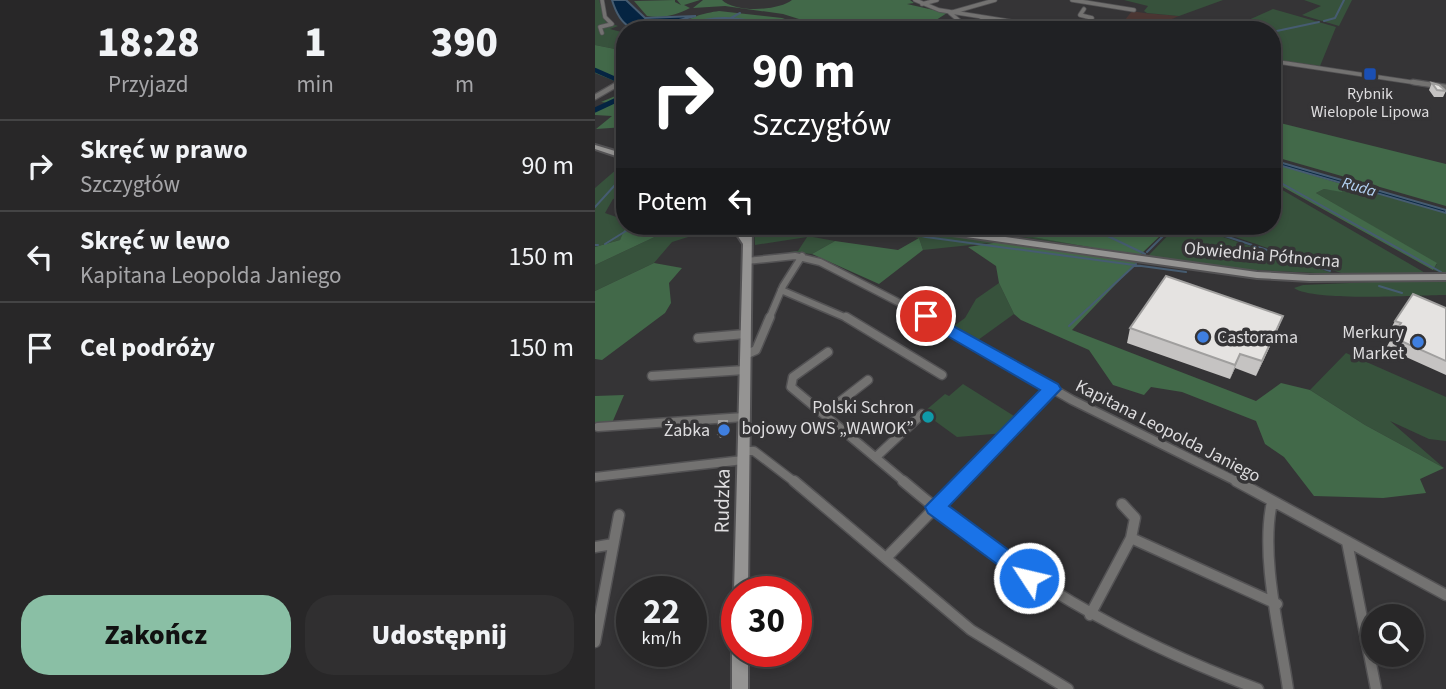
<!DOCTYPE html>
<html lang="pl">
<head>
<meta charset="utf-8">
<style>
  :root { --surface:#282728; --page:#302f30; --text:#f1f3f6; --muted:#a5a5a8; --line:#444445; --accent:#8abfa5 }
  body { margin:0; font-family:"Source Sans 3",sans-serif; background:var(--page); color:var(--text); height:100vh; display:flex; flex-direction:column; font-size:26px; white-space:nowrap }
  * { box-sizing:border-box; margin:0 }
  p { font-size:23px; color:var(--muted) }
  .icon { flex:none; width:38px; height:38px; fill:none; stroke:currentColor; stroke-width:2; stroke-linecap:round; stroke-linejoin:round }
  .map { position:relative; flex:1; overflow:hidden }
  .details { display:flex; flex-direction:column; background:var(--surface); width:595px }
  .details>* { flex:none }
  .hud { position:absolute; left:21px; top:21px; width:665px; height:214px; border-radius:28px; box-shadow:0 4px 10px #0003,0 0 0 2px var(--line); background:#202124; color:#fff; overflow:hidden }
  .buttons { position:absolute; left:766px; top:604px; display:grid; gap:14px }
  .buttons a { display:grid; place-items:center; width:63px; height:63px; border-radius:50%; background:var(--surface); box-shadow:0 4px 10px #0003,0 0 0 2px var(--line); font-size:35px }
  .speed { position:absolute; left:21px; top:576px; display:flex; gap:14px; font-size:35px; font-weight:700; text-align:center }
  .speed>* { display:grid; place-content:center; width:91px; height:91px; border-radius:50%; background:var(--surface); box-shadow:0 4px 10px #0003,0 0 0 2px var(--line); line-height:1 }
  .speed small { font-size:18px; font-weight:400 }
  .speed .limit { border:10px solid #d22; background:#fff; color:#111 }
  .pin { position:absolute; display:grid; place-items:center; width:60px; height:60px; color:#fff; margin:-30px; border:4px solid #fff; border-radius:50%; box-shadow:0 2px 7px #0007 }
  .me { position:absolute; width:77px; margin:-38px; rotate:305deg; stroke-linejoin:round; filter:drop-shadow(0 0 5px #0008) }
  .turn { display:flex; align-items:center; gap:24px; height:147px; padding:0 21px; font-size:32px }
  .turn .icon { width:91px; height:91px; stroke-width:2.5 }
  .turn b { display:block; font-size:49px; line-height:60px }
  .then { display:flex; align-items:center; height:66px; padding:0 21px; background:#0003; gap:14px; font-size:26px }
  .eta { display:flex; justify-content:space-evenly; align-items:center; height:119px; text-align:center }
  .eta b { font-size:42px; font-weight:800; line-height:49px }
  .primary-button { display:flex; gap:14px; margin-top:auto; padding:14px 21px }
  .primary-button a { flex:1; height:80px; border-radius:28px; background:var(--accent); color:#111; font-size:28px; font-weight:800; line-height:80px; text-align:center }
  .primary-button a+a { background:var(--page); color:var(--text) }
  ul { padding:0; list-style:none }
  li { display:flex; align-items:center; gap:21px; height:91px; padding:0 21px; border-top:2px solid var(--line) }
  li div { flex:1 }
  li b { display:block; font-size:26px }
  li em { font-style:normal }
  main { display:flex; flex:1; min-height:0 }
  .map>svg:first-child { display:block }
  .industrial { fill:#4b3633 }
  .green { fill:#37523c }
  .forest { fill:#426949 }
  .water { fill:#052442; stroke:#465c71; stroke-width:2 }
  .lines { fill:none; stroke-linecap:round; stroke-linejoin:round }
  .stream { stroke:#465c71; stroke-width:2 }
  .canal-far1 { stroke:#052442; stroke-width:4.5 }
  .canal { stroke:#052442; stroke-width:5 }
  .minor-far4-casing { stroke:#535254; stroke-width:5 }
  .minor-far3-casing { stroke:#535254; stroke-width:7 }
  .minor-far2-casing { stroke:#535254; stroke-width:9 }
  .minor-far1-casing { stroke:#535254; stroke-width:11 }
  .minor-casing { stroke:#535254; stroke-width:13 }
  .secondary-casing { stroke:#535254; stroke-width:4 }
  .minor-far4 { stroke:#737271; stroke-width:3.5 }
  .minor-far3 { stroke:#737271; stroke-width:4.5 }
  .minor-far2 { stroke:#737271; stroke-width:6 }
  .minor-far1 { stroke:#737271; stroke-width:8 }
  .minor { stroke:#737271; stroke-width:10 }
  .secondary { fill:#959493; fill-rule:evenodd }
  .wall { fill:#c5c3c2 }
  .shaded-wall { fill:#a09f9e }
  .building { fill:#e5e3e1; stroke:#a09f9e; stroke-width:2 }
  .route { fill:#1a73e8; stroke:#114b97; stroke-width:2 }
  .transit-dot { fill:#1a4fb4; stroke:#353436; stroke-width:2.5 }
  .shop-dot { fill:#3f7fe0; stroke:#353436; stroke-width:2.5 }
  .culture-dot { fill:#0f9aa8; stroke:#353436; stroke-width:2.5 }
  .labels { text-anchor:middle; dominant-baseline:central; stroke-width:7; stroke-linejoin:round; paint-order:stroke }
  .far-poi-label { font-size:16px; fill:#dedddf; stroke:#353436 }
  .far-water-label { font-size:16px; font-style:italic; fill:#b5d4f6; stroke:#353436 }
  .street-label { font-size:18px; fill:#dedddf; stroke:#353436 }
  .poi-label { font-size:18px; fill:#dedddf; stroke:#353436; text-anchor:end }
  .near-street-label { font-size:21px; fill:#dedddf; stroke:#353436 }
</style>
</head>
<body>
<main>
<section class="details">
<div class="eta">
<div><b>18:28</b><p>Przyjazd</p></div>
<div><b>1</b><p>min</p></div>
<div><b>390</b><p>m</p></div>
</div>
<ul>
<li><svg class="icon" aria-label="right" viewBox="0 0 24 24"><path d="M7 20v-9h11M14 6l5 5-5 5"/></svg><div><b>Skręć w prawo</b><p>Szczygłów</p></div><em>90 m</em></li>
<li><svg class="icon" aria-label="left" viewBox="0 0 24 24"><path d="M17 20v-9H6M10 6l-5 5 5 5"/></svg><div><b>Skręć w lewo</b><p>Kapitana Leopolda Janiego</p></div><em>150 m</em></li>
<li><svg class="icon" aria-label="arrive" viewBox="0 0 24 24"><path d="M6 21V4h12l-3 4 3 4H6"/></svg><div><b>Cel podróży</b></div><em>150 m</em></li>
</ul>
<div class="primary-button"><a>Zakończ</a><a>Udostępnij</a></div>
</section>
<div class="map">
<svg width="851" height="689" viewBox="0 0 851 689">
  <rect width="100%" height="100%" fill="#353436"/>
  <path class="industrial" d="M537,11l12,2 35,3 -33,14h-29z"/>
  <path class="green" d="M0,0h4l7,22 12,4 -8,3 15,4v18l-30,-6z
    M529,0h99l-44,16 -32,-3 -3,-2 4,-5z
    M709,0h48l-13,26 -37,-11 19,-9z
    M678,9l63,18 -16,39 -48,-7v-29h-46z
    M30,162v14l-4,6 4,3v11l-12,3 -8,14 17,6 5,7 -7,14 -25,7v-59z
    M677,184l155,90h-83l-141,-48h69z
    M750,185l101,28v61l-13,-4 4,-6 -121,-71 8,-4 18,2z
    M83,226h21l2,7 -29,9 -18,21 -59,28v-26z
    M159,226h61l-2,11 22,4 -23,13 -23,-2 9,-1 9,-14 -52,8z
    M349,226h109l-24,10 61,11z
    M582,226h13l145,48 -100,-5 -89,-11z
    M307,228l97,14 -76,8 -4,-12 -23,-5z
    M800,281h51v14c-29,0 -132,7 -152,-7l9,-3z
    M404,283l15,31 -36,26 -24,-14 11,-8 11,-19z
    M751,353l100,44v44l-17,-2 -39,-18 54,47 -79,-43 -55,-35z
    M368,384l56,35 -14,14 -48,4 -22,-16 -5,1 5,-7 -10,-4 20,-17 4,2z"/>
  <path class="forest" d="M80,0v2l6,3 -4,-5h23l-16,5 6,3c-14,7 -27,11 -43,8l-13,-15z
    M108,0h19c13,13 56,11 70,0h118l4,3 -7,1 40,9 -14,9 24,8h-123l-51,-16 -58,-8 -32,2z
    M124,11l63,7 36,12h-140c7,-13 27,-17 41,-19z
    M0,45l30,6v28l-8,3 -22,-9z
    M30,92v35l-29,2 16,-13 -17,-1v-4l14,-8 -8,-1z
    M677,121l174,43v42l-174,-50z
    M677,163l73,22 -3,7 -18,-3 -8,4 121,70 -4,7 -161,-89z
    M31,226h52l-83,39v-18l25,-7z
    M458,226h85l24,8 -23,22 -112,-20z
    M324,238l4,12 -44,34 -67,-30 23,-13 63,9z
    M404,242l139,19 -66,69 184,71 25,-18 29,7 55,35 79,43 -24,11 6,14 -43,5 -69,-2 -30,-39 -19,-13 -9,-23 -74,-29 -31,-5 -7,8 -31,-10 -24,-35 -68,-30 -7,-6 -15,-31 -3,-17 -28,-19z
    M59,263l28,5 -13,15 2,20 -6,10 -63,47 -7,-1v-68z
    M29,395l-12,28 -17,1v-28z"/>
  <path class="water" d="M17,0h14l19,18 51,-2 -34,8 -25,-2 34,8c-32,0 -48,6 -59,-30z
    M677,160l174,50v3l-174,-50z"/>
  <g class="lines">
    <path class="stream" d="M729,21l11,-3 9,-18
      M92,30l-3,-4c40,-16 70,-4 110,4
      M132,30l-7,-6 20,-11
      M677,32l47,-10
      M677,178l169,94
      M0,207l30,-33
      M283,226l48,11 260,35
      M492,226l58,28
      M600,226l135,45
      M10,244l29,-18
      M0,245h3
      M552,252l26,-26
      M784,286l23,7
      M474,326l67,-62"/>
    <path class="canal-far1" d="M0,70l25,11"/>
    <path class="canal" d="M0,110l30,-14"/>
    <defs>
      <path id="minor-far4" d="M7,0l3,17 7,7 -12,3 2,6
        M320,0l24,10 127,20
        M477,0l62,10
        M327,4l15,-4
        M358,12l42,-12
        M355,13l12,10 1,7
        M389,18l-6,4 18,8
        M488,30l9,-12 -12,-3 4,-6
        M677,61l152,23
        M23,84l7,-4"/>
      <path id="minor-far3" d="M818,82l33,5
        M0,97l26,-15"/>
      <path id="minor-far2" d="M151,261l49,-5 25,6 111,57
        M186,290l68,29
        M174,319l14,-33 19,-30"/>
      <path id="minor-far1" d="M251,317l96,58
        M332,317l145,83 168,83
        M103,338l47,-4
        M233,352l-35,25 -2,10 115,96
        M150,355l11,-5 14,-33
        M57,376l93,-6
        M229,414l44,-34
        M3,427l146,-10
        M149,451h10l42,32
        M281,457l46,-43
        M0,477l148,-17
        M364,483l93,-94"/>
      <path id="minor" d="M199,481l177,149 97,59
        M308,481c112,95 218,157 355,208
        M641,481l210,114
        M677,502c-12,55 8,131 16,187
        M527,504l13,14 -4,20 146,66
        M752,542l29,147
        M0,547l18,-3
        M291,558l75,-77
        M495,615l41,-77
        M0,642l24,-127"/>
      <path id="secondary" d="M0,145l30,9v5l-30,-10z
        M138,226h6l5,6v-6h8l-4,366h-11v5l-3,-5 9,-348 -11,-17z
        M310,226h21l331,46 53,3 136,-1v6l-136,1 -53,-3 -348,-49z
        M142,645v6h11v38h-16v-38z"/>
    </defs>
    <use href="#minor-far4" class="minor-far4-casing"/>
    <use href="#minor-far3" class="minor-far3-casing"/>
    <use href="#minor-far2" class="minor-far2-casing"/>
    <use href="#minor-far1" class="minor-far1-casing"/>
    <use href="#minor" class="minor-casing"/>
    <use href="#secondary" class="secondary-casing"/>
    <use href="#minor-far4" class="minor-far4"/>
    <use href="#minor-far3" class="minor-far3"/>
    <use href="#minor-far2" class="minor-far2"/>
    <use href="#minor-far1" class="minor-far1"/>
    <use href="#minor" class="minor"/>
    <use href="#secondary" class="secondary"/>
  </g>
  <path class="wall" d="M837,83l14,8 -3,6h-9l-5,-7z
    M851,308v67l-60,-27 8,-14 -5,-2 6,-11z
    M688,316l-6,15 -21,45 -21,-8 -5,11 -103,-36 3,-15z"/>
  <path class="shaded-wall" d="M688,316l-6,15 -21,45 6,-15z
    M645,354l-5,14 -5,11 5,-14z
    M132,421l2,4 -1,11 -8,2 -2,-4z"/>
  <path class="building" d="M837,83l7,2 7,6 -9,-1z
    M571,276l117,40 -21,45 -22,-7 -5,11 -105,-37z
    M818,294l33,14v53l-54,-24 9,-14 -6,-2z
    M124,421h8l-1,11 -8,2z"/>
  <path class="route" d="M331,311l132,73 3,5 -112,117 88,65 3,7 -3,7 -8,3 -101,-75 -3,-6 115,-117 -120,-70v-8z"/>
  <rect class="transit-dot" x="768" y="67" width="14" height="14" rx="3.5"/>
  <g class="shop-dot">
    <circle cx="608" cy="337" r="7"/>
    <circle cx="823" cy="342" r="7"/>
    <circle cx="129" cy="430" r="7"/>
  </g>
  <circle class="culture-dot" cx="333" cy="417" r="7"/>
  <g class="labels">
    <g class="far-poi-label">
      <text x="775" y="94">Rybnik<tspan x="775" dy="18">Wielopole Lipowa</tspan></text>
    </g>
    <g class="far-water-label">
      <text transform="translate(764 187) rotate(16)">Ruda</text>
    </g>
    <g class="street-label">
      <text transform="translate(667 255) rotate(5)">Obwiednia Północna</text>
      <text transform="translate(573 431) rotate(27)">Kapitana Leopolda Janiego</text>
    </g>
    <g class="poi-label">
      <text x="809" y="332">Merkury<tspan x="809" dy="21">Market</tspan></text>
      <text x="622" y="337" text-anchor="start">Castorama</text>
      <text x="319" y="407">Polski Schron<tspan x="319" dy="21">bojowy OWS „WAWOK”</tspan></text>
      <text x="115" y="430">Żabka</text>
    </g>
    <g class="near-street-label">
      <text transform="translate(127 501) rotate(-89)">Rudzka</text>
    </g>
  </g>
</svg>
<div class="buttons">
<a><svg class="icon" aria-label="search" viewBox="0 0 24 24"><circle cx="10" cy="10" r="6"/><path d="M15 15l6 6"/></svg></a>
</div>
<div class="speed"><div>22<small>km/h</small></div><div class="limit">30</div></div>
<div class="pin" style="left:331px;top:316px;background:#d93025"><svg class="icon" aria-label="arrive" viewBox="0 0 24 24"><path d="M6 21V4h12l-3 4 3 4H6"/></svg></div>
<svg class="me" style="left:434px;top:578px" viewBox="-20 -20 40 40"><circle r="17" fill="#1a73e8" stroke="#fff" stroke-width="3"/><path d="M0-11L8 9 0 5-8 9z" fill="#fff"/></svg>
<div class="hud">
<div class="turn"><svg class="icon" aria-label="right" viewBox="0 0 24 24"><path d="M7 20v-9h11M14 6l5 5-5 5"/></svg><div><b>90 m</b>Szczygłów</div></div>
<div class="then">Potem<svg class="icon" aria-label="left" viewBox="0 0 24 24"><path d="M17 20v-9H6M10 6l-5 5 5 5"/></svg></div>
</div>
</div>
</main>
</body>
</html>
